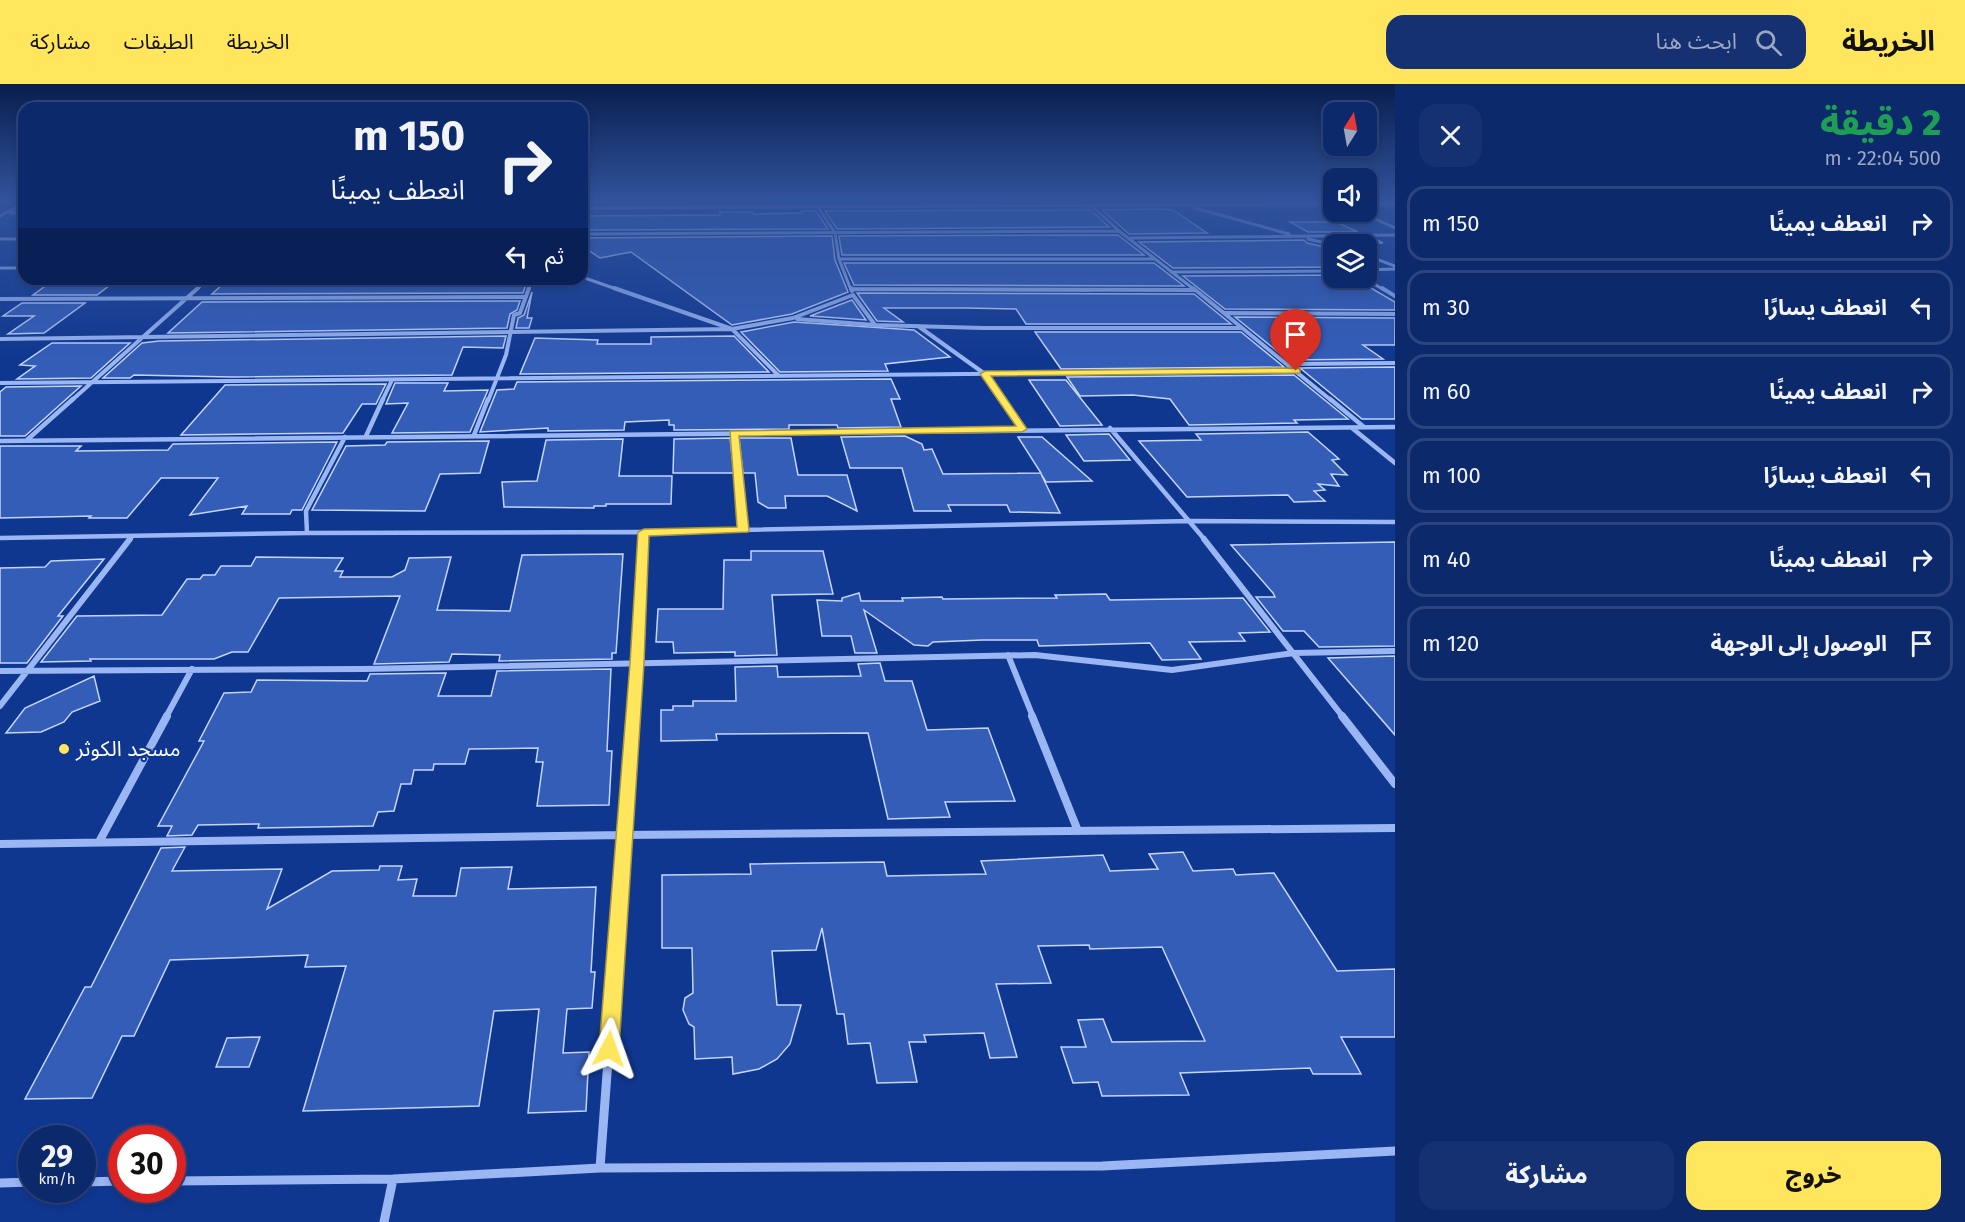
<!DOCTYPE html>
<html lang="ar">
<head>
<meta charset="utf-8">
<style>
  :root { --surface:#0c296c; --page:#153172; --text:#f1f3f6; --muted:#9aa6c2; --line:#2c457f; --accent:#ffe65c }
  body { margin:0; font-family:"Fira Sans","Noto Sans Arabic",sans-serif; background:var(--page); color:var(--text); direction:rtl; height:100vh; display:flex; flex-direction:column; font-size:22px; white-space:nowrap }
  * { box-sizing:border-box; margin:0 }
  p { font-size:20px; color:var(--muted) }
  .icon { flex:none; width:33px; height:33px; fill:none; stroke:currentColor; stroke-width:2; stroke-linecap:round; stroke-linejoin:round }
  .map { position:relative; flex:1; overflow:hidden; direction:ltr }
  .sheet { display:flex; flex-direction:column; background:var(--surface); width:570px }
  .sheet>* { flex:none }
  .hud { position:absolute; left:18px; top:18px; width:570px; height:183px; border-radius:18px; box-shadow:0 3px 9px #0003,0 0 0 2px var(--line); direction:rtl; background:#0c296c; color:var(--text); overflow:hidden }
  .needle { width:39px; rotate:11deg }
  .fabs { position:absolute; left:1323px; top:18px; display:grid; gap:12px }
  .fabs a { display:grid; place-items:center; width:54px; height:54px; border-radius:12px; background:var(--surface); box-shadow:0 3px 9px #0003,0 0 0 2px var(--line); font-size:30px }
  .speed { position:absolute; left:18px; top:1041px; display:flex; gap:12px; font-size:30px; font-weight:700; text-align:center }
  .speed>* { display:grid; place-content:center; width:78px; height:78px; border-radius:50%; background:var(--surface); box-shadow:0 3px 9px #0003,0 0 0 2px var(--line); line-height:1 }
  .speed small { font-size:15px; font-weight:400 }
  .speed .limit { border:9px solid #d22; background:#fff; color:#111 }
  .pin { position:absolute; display:grid; place-items:center; width:51px; height:51px; color:#fff; margin:-62px -26px; border-radius:50% 50% 50% 0; rotate:-45deg; box-shadow:0 0 6px #0007 }
  .pin .icon { rotate:45deg }
  .me { position:absolute; width:66px; margin:-33px; rotate:4deg; stroke-linejoin:round; filter:drop-shadow(0 0 4px #0008) }
  .turn { display:flex; align-items:center; gap:21px; height:126px; padding:0 24px; font-size:27px }
  .turn .icon { width:78px; height:78px; stroke-width:2.5 }
  .turn b { display:block; font-size:42px; line-height:51px }
  .then { display:flex; align-items:center; height:57px; padding:0 24px; background:#0003; gap:12px; font-size:22px }
  .round { display:grid; place-items:center; flex:none; width:63px; height:63px; border-radius:18px; background:var(--page) }
  .overview { display:flex; align-items:center; justify-content:space-between; height:102px; padding:0 24px }
  h1 { font-size:36px; font-weight:800; line-height:45px; color:#1e9e55 }
  .cta { display:flex; gap:12px; margin-top:auto; padding:12px 24px }
  .cta a { flex:1; height:69px; border-radius:18px; background:var(--accent); color:#111; font-size:24px; font-weight:800; line-height:69px; text-align:center }
  .cta a+a { background:var(--page); color:var(--text) }
  ul { padding:0; list-style:none }
  li { display:flex; align-items:center; gap:18px; height:75px; margin:0 12px 9px; padding:0 12px; border:3px solid var(--line); border-radius:18px }
  li div { flex:1 }
  li b { display:block; font-size:22px }
  li em { font-style:normal }
  header { display:flex; align-items:center; gap:36px; box-sizing:border-box; height:84px; padding:0 30px; background:var(--accent); color:#111 }
  header strong { font-size:28px }
  nav { display:flex; gap:33px; margin-inline-start:auto; font-size:21px }
  .search { width:420px; height:54px; background:var(--page); display:flex; align-items:center; gap:15px; box-sizing:border-box; padding:0 21px; border-radius:18px; color:var(--muted); font-size:22px }
  main { display:flex; flex:1; min-height:0 }
  .map>svg:first-child { display:block }
  .building { fill:#345db8; stroke:#c2d5fd; stroke-width:1.5 }
  .lines { fill:none; stroke-linecap:round; stroke-linejoin:round }
  .street-far5 { stroke:#9ab7f3; stroke-width:3 }
  .street-far4 { stroke:#9ab7f3; stroke-width:4 }
  .street-far3 { stroke:#9ab7f3; stroke-width:4.5 }
  .street-far2 { stroke:#9ab7f3; stroke-width:6 }
  .street-far1 { stroke:#9ab7f3; stroke-width:8 }
  .street { stroke:#9ab7f3; stroke-width:9 }
  .route { fill:#ffe65c; stroke:#a6963c; stroke-width:1.5 }
  .poi-dot { fill:#ffe65c; stroke:#103790; stroke-width:2 }
  .labels { text-anchor:middle; dominant-baseline:central; stroke-width:4.5; stroke-linejoin:round; paint-order:stroke }
  .poi-label { font-size:21px; fill:#fff; stroke:#103790; text-anchor:start }
</style>
</head>
<body>
<header>
<strong>الخريطة</strong>
<div class="search"><svg class="icon" aria-label="search" viewBox="0 0 24 24"><circle cx="10" cy="10" r="6"/><path d="M15 15l6 6"/></svg>ابحث هنا</div>
<nav><a>الخريطة</a><a>الطبقات</a><a>مشاركة</a></nav>
</header>
<main>
<section class="sheet">
<div class="overview"><div><h1>2 دقيقة</h1><p>500 m · 22:04</p></div><a class="round"><svg class="icon" aria-label="close" viewBox="0 0 24 24"><path d="M6 6l12 12M18 6L6 18"/></svg></a></div>
<ul>
<li><svg class="icon" aria-label="right" viewBox="0 0 24 24"><path d="M7 20v-9h11M14 6l5 5-5 5"/></svg><div><b>انعطف يمينًا</b></div><em>150 m</em></li>
<li><svg class="icon" aria-label="left" viewBox="0 0 24 24"><path d="M17 20v-9H6M10 6l-5 5 5 5"/></svg><div><b>انعطف يسارًا</b></div><em>30 m</em></li>
<li><svg class="icon" aria-label="right" viewBox="0 0 24 24"><path d="M7 20v-9h11M14 6l5 5-5 5"/></svg><div><b>انعطف يمينًا</b></div><em>60 m</em></li>
<li><svg class="icon" aria-label="left" viewBox="0 0 24 24"><path d="M17 20v-9H6M10 6l-5 5 5 5"/></svg><div><b>انعطف يسارًا</b></div><em>100 m</em></li>
<li><svg class="icon" aria-label="right" viewBox="0 0 24 24"><path d="M7 20v-9h11M14 6l5 5-5 5"/></svg><div><b>انعطف يمينًا</b></div><em>40 m</em></li>
<li><svg class="icon" aria-label="arrive" viewBox="0 0 24 24"><path d="M6 21V4h12l-3 4 3 4H6"/></svg><div><b>الوصول إلى الوجهة</b></div><em>120 m</em></li>
</ul>
<div class="cta"><a>خروج</a><a>مشاركة</a></div>
</section>
<div class="map">
<svg width="1395" height="1138" viewBox="0 0 1395 1138">
  <rect width="100%" height="100%" fill="#103790"/>
  <path class="building" d="M1160,125l13,1 34,23 -78,1 -27,-24z
    M1084,126h7l18,17 -272,2 -12,-18z
    M801,127h15l12,18 -246,1v-14l138,-1v-3h32l1,2 49,-1z
    M1290,138h46l22,10h-50z
    M1118,151l26,20h-302l-3,-19z
    M832,152l3,24 13,32 -56,22 -60,11 -101,-73 -31,6 -18,-12v-8z
    M1375,155l8,4 -45,1 -11,-4z
    M1304,156l3,3 27,6v18l-161,1 -34,-26z
    M844,179h310l30,23 -330,-1z
    M1334,191v3h20l41,24v8l-170,-1 -42,-33z
    M55,195h63l-21,16h-64z
    M436,195h92l-5,14 -311,1 12,-11 189,-1 22,-1z
    M532,208l-5,26h5l-3,10h-13l2,-10 6,-3z
    M857,209l337,1 37,30h-205l-10,-15 -51,-1h-81l19,14 -26,-1z
    M852,216l14,20 -56,-4z
    M520,217l-3,9 -7,4 -3,14 -339,5 34,-31z
    M22,219h63l-41,30 -36,1 26,-18h-31z
    M1235,233l160,1v27h-32l20,14 -95,1z
    M794,238l120,8 36,27 -65,7 3,7 -108,1 -39,-40z
    M1035,248h206l43,35 -223,2z
    M506,252l-3,12 -40,-1 -11,28 -220,2 -98,-2 -4,3h-27l39,-35 17,-2z
    M734,252l35,36 -249,2 15,-36 63,2 -1,4h54v-7z
    M52,259h78l-39,35 -74,1 18,-13 -15,-1z
    M1395,283v52h-33l-62,-51z
    M1294,291l54,44 -54,1 3,3 -108,2 -19,-26 -37,-4 -53,1 -13,-19z
    M891,295l9,20h-9l10,28 -63,1 -1,-3h-48v4l-115,1v-5h-5v-5l-44,2 -1,8 -76,1v-3l-68,4 17,-42 17,-1 3,-7z
    M1029,296h37l36,45 -42,1z
    M395,299h53l-4,8 44,-1 -18,42 -78,1 16,-30 -22,1z
    M386,300l-10,20h-14l-19,29 -162,2 44,-50z
    M81,302l-56,50h-25v-44l6,-5z
    M1308,348l31,27 -7,1 15,15 -16,-1 8,12 -21,-2 7,6 -11,1 11,10 -31,1 -6,-7 -101,2 -48,-56 62,-1 -5,-6z
    M1109,350l21,26 -46,1 -18,-26z
    M905,352l17,8 2,6 8,-1 11,25 98,-1 -23,-36h24l50,44 -46,1 -5,-8 19,39 -50,-1 -3,-7h-59l3,6h-37l-12,-43h-52l-9,-31z
    M730,354l4,35h-61l1,-34z
    M739,354h52l7,37h49l10,36 -30,-15h-42l1,12h-18l-10,-6 -3,-29h-12z
    M623,355l-4,37h53l-1,28h-65v2h-12v2l-90,-1 -2,-25 35,-1 9,-41z
    M489,357l-9,32 -40,1 -15,37 -113,-1 34,-64 39,-1 2,-3z
    M337,358l-35,68h-10l-2,4h-48l5,-8 -57,9 28,-37h-57l-34,40h-38l2,-2 -91,2v-72h81l-5,5 92,-1 5,-6z
    M1395,458v104l-76,1 -15,-16h-21l-27,-34h19l-2,-4 -42,-48z
    M751,467h72l10,43 -61,1 5,60 -42,1v-4l-61,1 -1,-11h-17l2,-33h65l1,-49h27z
    M623,470l-7,99h-4v6l-113,2 1,-6 -48,-1 -3,8 -75,2 26,-68 -121,2 -31,54h-16l-18,7h-124l1,2 -50,1 36,-46 85,-1 25,-36h13l3,-4h12l6,-9h30l5,-9 87,1 -8,13h8l-3,6h52l13,-7 4,-12 42,-1 -14,53 73,1 12,-56z
    M104,475l-46,57h5l-36,47h-27v-95l45,-1 6,-6z
    M859,509l2,8h42l-1,-3 40,-1 1,2 114,-1 -2,-3 51,-1 4,6 133,-2 27,34 -31,1 6,8 -56,1 12,17 -39,1 -12,-17 -111,3 -2,-6h-54l-50,2 -5,4 -14,-1 -50,-35 13,43h-22l-4,-17h-29l-5,-36 25,1v-3z
    M1395,572v79l-67,-77z
    M880,579l5,18h27l15,49 61,-2 27,73 -70,1 5,15 -62,2 -20,-86 -152,1 1,6 -56,1v-31h12v-4h20v-5h43l-1,-34 42,-1 1,11 83,-1 -3,-12z
    M611,585l-4,82h5l-3,54 -72,1 6,-44h-7l2,-14 -69,1 -4,15h-31l-1,6h-19l-3,14h-10l-7,27 -16,1 -5,14 -115,2 1,-4 -61,1 -6,10 -25,1 5,-10h-14l46,-85h-5l25,-48 27,-1 6,-12 110,1 3,-7 76,-1 -8,23h53l6,-25z
    M94,592l6,25 -28,11 -8,10 -23,10 -35,1 19,-25z
    M185,763l-13,24 110,-2 -15,40 65,-38 47,-1 1,-4h22l-4,14 19,-1 -4,17h43l5,-28 51,-1 -4,22 88,-2 -5,85h4l-3,36 -25,1 -4,44 26,-1 -3,59 -58,2 11,-104 -45,2 -15,95 -176,5 43,-145 -41,1 3,-12 -138,5 -36,76h-12l-30,62 -67,1 60,-112h6l70,-139z
    M1183,768l10,19 40,-2 3,6 38,-2 63,98 58,-2v68h-54l20,37h-48l-3,-6 -130,5 9,22 -87,1 -4,-14 -25,1 -12,-36h25l-8,-27 25,-1 9,23 93,-1 -43,-94 -72,2 -1,-4 -51,1 13,37 -55,1 21,73 -27,1 -6,-25 -60,2 2,7h-17l8,40 -40,1 -7,-40 -22,1 -4,-30h-7l-15,-86 -6,22 -44,1 5,54h24l-11,39 -13,15 -18,10 -26,5 -1,-17 -37,2 -1,-32 -5,-3 -6,-14 2,-12 8,-5 -1,-45h-30v-73l89,-1 -1,-10 134,-2 3,14 99,-2 -5,-13 122,-6 7,16 48,-2 -9,-15z
    M260,953l-11,30h-33l11,-29z"/>
  <g class="lines">
    <path class="street-far5" d="M1366,120h29
      M818,123l17,26 4,26 12,31
      M582,124l752,-4
      M1195,124l94,26
      M1360,128l35,16
      M10,129l14,-1
      M0,132l24,-13
      M1119,147l76,59
      M582,150l537,-3 -27,-25
      M1129,154l266,-3
      M0,155h24
      M1308,155l26,6
      M1366,171l29,11
      M839,175h315
      M0,184h24
      M1366,186l29,-1
      M1171,188l163,-1
      M582,193l37,13
      M1364,194l20,12
      M851,205l240,1
      M196,206l12,-11
      M528,206l4,-11"/>
    <path class="street-far4" d="M614,204l118,41 46,46
      M851,204l1,3
      M1193,204l139,113
      M1382,204l13,8
      M851,205l343,1
      M0,215l525,-2
      M1225,229l170,1
      M797,235l78,6
      M918,242l67,48 18,27
      M0,255l732,-10 61,-11 60,-23 22,30 108,3h259
      M1288,280l107,-1
      M0,299l1297,-12
      M71,317l127,-113
      M382,317l10,-21
      M488,317l18,-46 8,-40 6,-2 9,-25"/>
    <path class="street-far3" d="M1002,315l20,30
      M1330,315l34,28
      M1110,344l95,112
      M1352,344l43,35
      M734,349l10,97
      M474,351l14,-36
      M366,352l17,-37
      M28,355l45,-40
      M0,357l1395,-14
      M307,449l-1,-22 39,-74
      M0,454l307,-5 337,-1 546,-11 205,1
      M129,456l3,-3
      M644,456v-8"/>
    <path class="street-far2" d="M1204,455l139,178
      M1008,571l25,62
      M0,587l364,-2 671,-14 137,15 122,-17 101,-2
      M0,622l130,-167
      M166,633l26,-48
      M633,633l11,-178"/>
    <path class="street-far1" d="M1032,632l46,115
      M1342,632l53,68
      M99,758l68,-126
      M0,760l624,-9 771,-7
      M617,857l16,-225"/>
    <path class="street" d="M600,1084l17,-229
      M172,1097l221,-2 207,-11 502,-2 293,-15
      M82,1098l40,-1
      M0,1099l32,-1
      M384,1138l9,-43"/>
  </g>
  <linearGradient id="sky" x2="0" y2="1"><stop stop-color="#091e4f"/><stop offset="0.42" stop-color="#31539c"/><stop offset="1" stop-color="#31539c" stop-opacity="0"/></linearGradient>
  <rect width="1395" height="277" fill="url(#sky)"/>
  <path class="route" d="M1296,284l4,1v4l-309,3 36,53 -5,3 -283,4 10,94 -1,2 -99,4 -5,127 -25,386 -3,7 -7,3 -7,-3 -3,-7 31,-386 8,-131 6,-3 93,-2 -7,-96 286,-5 -36,-52 5,-3z"/>
  <circle class="poi-dot" cx="64" cy="665" r="6"/>
  <g class="labels">
    <g class="poi-label">
      <text x="76" y="665">مسجد الكوثر</text>
    </g>
  </g>
</svg>
<div class="fabs">
<a><svg class="needle" viewBox="-14 -14 28 28"><path d="M0-13l5 13h-10z" fill="#e53935"/><path d="M0 13l5-13h-10z" fill="#9aa6c2"/></svg></a>
<a><svg class="icon" aria-label="sound" viewBox="0 0 24 24"><path d="M4 9h4l5-4v14l-5-4H4zM17 9q2 3 0 6"/></svg></a>
<a><svg class="icon" aria-label="layers" viewBox="0 0 24 24"><path d="M12 4l9 5-9 5-9-5zM3 14l9 5 9-5"/></svg></a>
</div>
<div class="speed"><div>29<small>km/h</small></div><div class="limit">30</div></div>
<div class="pin" style="left:1296px;top:287px;background:#d93025"><svg class="icon" aria-label="arrive" viewBox="0 0 24 24"><path d="M6 21V4h12l-3 4 3 4H6"/></svg></div>
<svg class="me" style="left:609px;top:965px" viewBox="-20 -20 40 40"><path d="M0-17L14 15 0 8-14 15z" fill="#ffe65c" stroke="#fff" stroke-width="4"/></svg>
<div class="hud">
<div class="turn"><svg class="icon" aria-label="right" viewBox="0 0 24 24"><path d="M7 20v-9h11M14 6l5 5-5 5"/></svg><div><b>150 m</b>انعطف يمينًا</div></div>
<div class="then">ثم<svg class="icon" aria-label="left" viewBox="0 0 24 24"><path d="M17 20v-9H6M10 6l-5 5 5 5"/></svg></div>
</div>
</div>
</main>
</body>
</html>
